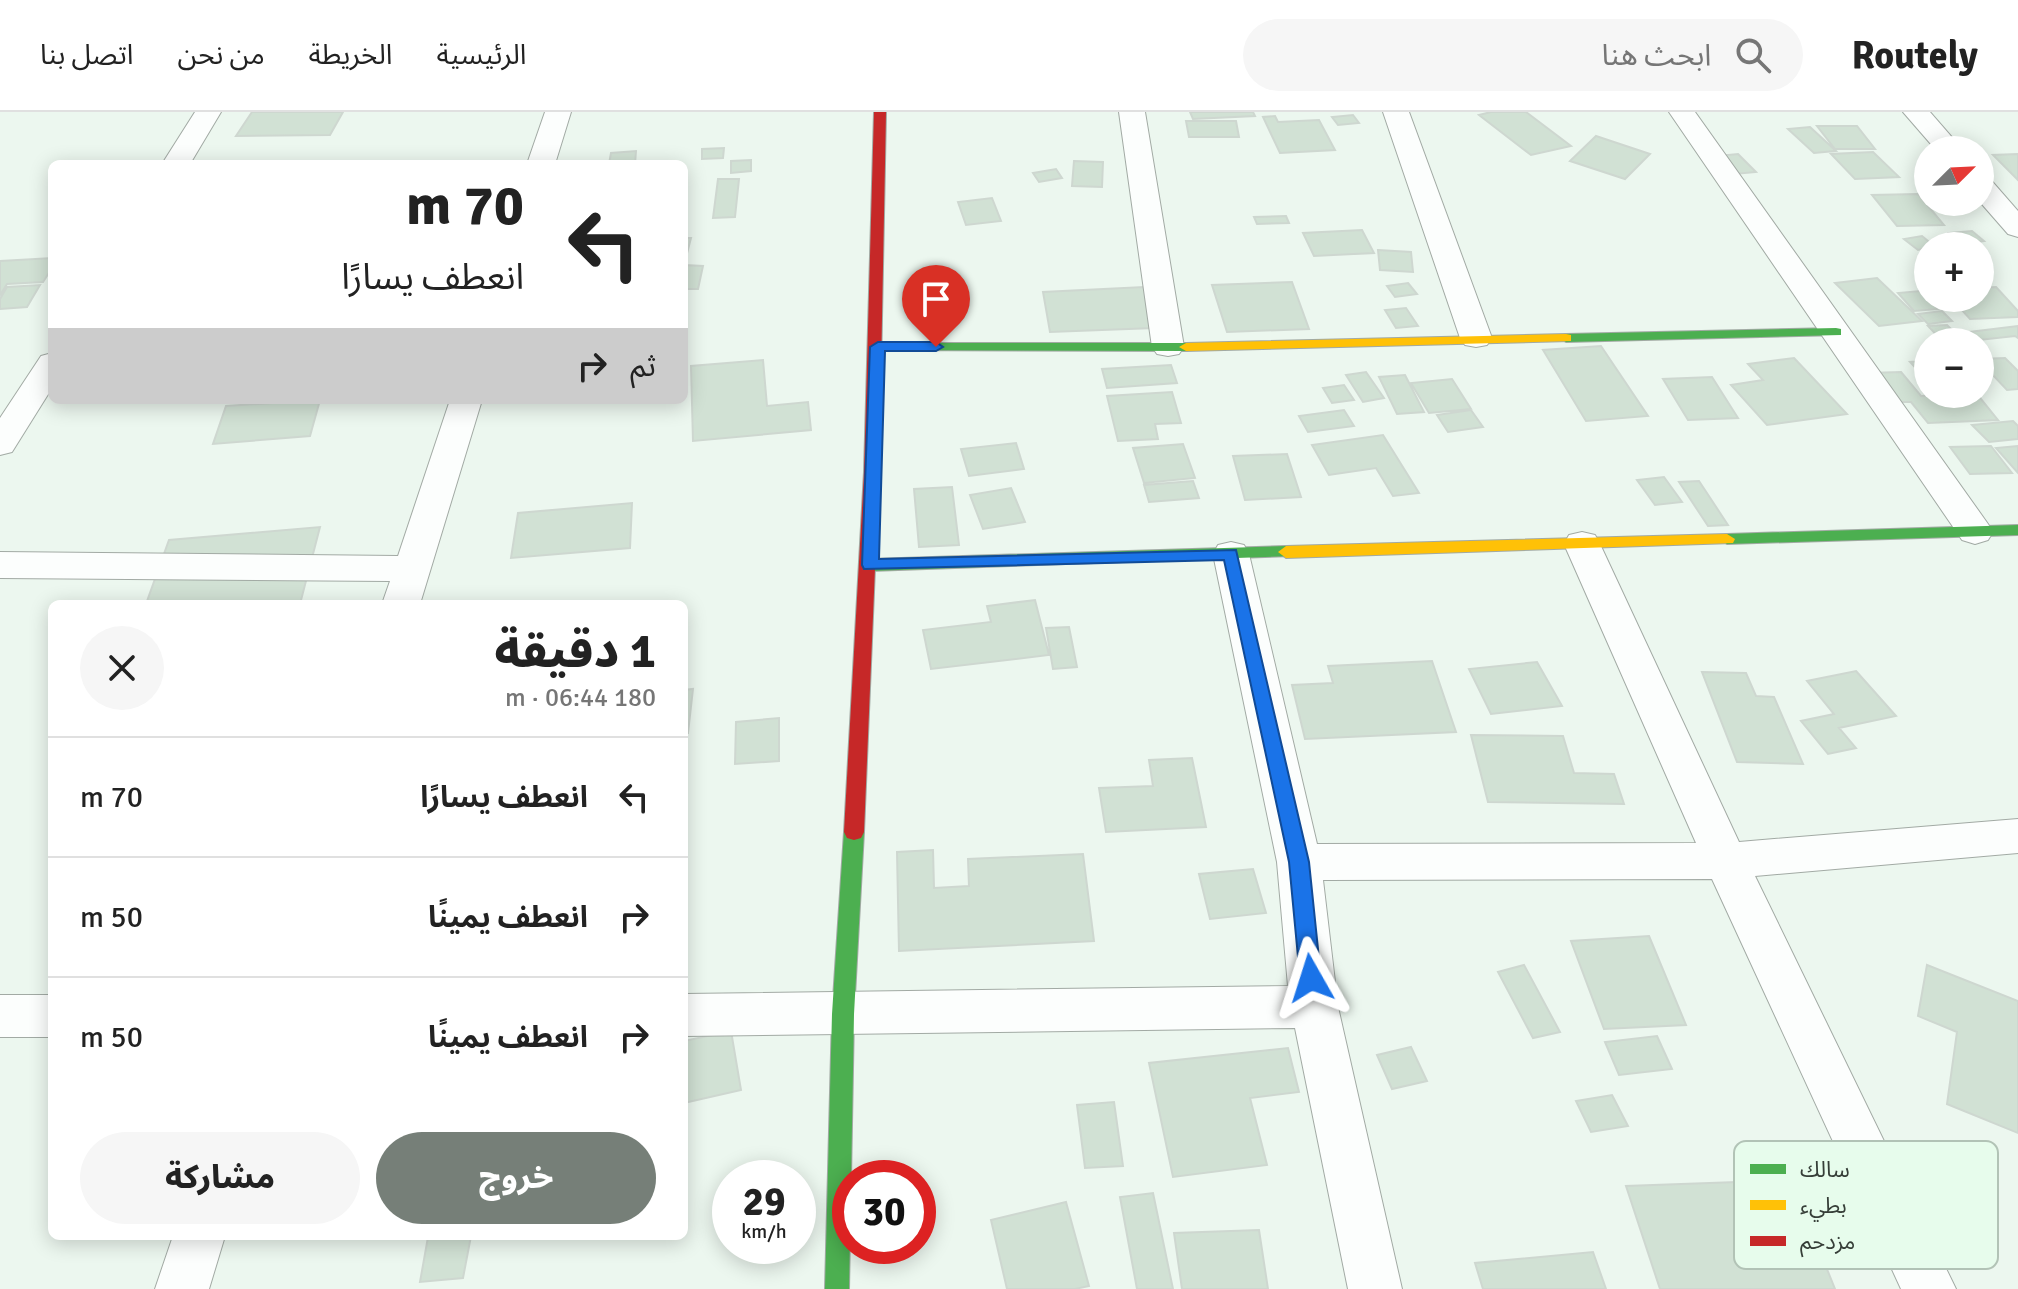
<!DOCTYPE html>
<html lang="ar">
<head>
<meta charset="utf-8">
<style>
  :root { --surface:#fff; --page:#f6f6f6; --text:#222; --muted:#767676; --line:#e0e0e0; --accent:#767f78 }
  body { margin:0; font-family:Signika,"Noto Sans Arabic",sans-serif; background:var(--page); color:var(--text); direction:rtl; height:100vh; display:flex; flex-direction:column; font-size:30px; white-space:nowrap }
  * { box-sizing:border-box; margin:0 }
  p { font-size:26px; color:var(--muted) }
  .icon { flex:none; width:44px; height:44px; fill:none; stroke:currentColor; stroke-width:2; stroke-linecap:round; stroke-linejoin:round }
  .map { position:relative; flex:1; overflow:hidden; direction:ltr }
  .panel { position:absolute; left:48px; top:488px; width:640px; height:640px; display:flex; flex-direction:column; background:var(--surface); border-radius:12px; box-shadow:0 4px 20px #0003; direction:rtl }
  .panel>* { flex:none }
  .top-card { position:absolute; left:48px; top:48px; width:640px; height:244px; border-radius:12px; box-shadow:0 4px 20px #0003; direction:rtl; background:#fff; color:var(--text); overflow:hidden }
  .needle { width:52px; rotate:66deg }
  .tools { position:absolute; left:1914px; top:24px; display:grid; gap:16px }
  .tools a { display:grid; place-items:center; width:80px; height:80px; border-radius:50%; background:var(--surface); box-shadow:0 4px 20px #0003; font-size:40px }
  .speed { position:absolute; left:712px; top:1048px; display:flex; gap:16px; font-size:40px; font-weight:700; text-align:center }
  .speed>* { display:grid; place-content:center; width:104px; height:104px; border-radius:50%; background:var(--surface); box-shadow:0 4px 20px #0003; line-height:1 }
  .speed small { font-size:20px; font-weight:400 }
  .speed .limit { border:12px solid #d22; background:#fff; color:#111 }
  .pin { position:absolute; display:grid; place-items:center; width:68px; height:68px; color:#fff; margin:-82px -34px; border-radius:50% 50% 50% 0; rotate:-45deg; box-shadow:0 0 8px #0007 }
  .pin .icon { rotate:45deg }
  .me { position:absolute; width:88px; margin:-44px; rotate:354deg; stroke-linejoin:round; filter:drop-shadow(0 0 6px #0008) }
  .turn { display:flex; align-items:center; gap:28px; height:168px; padding:0 32px; font-size:36px }
  .turn .icon { width:104px; height:104px; stroke-width:2.5 }
  .turn b { display:block; font-size:56px; line-height:68px }
  .then { display:flex; align-items:center; height:76px; padding:0 32px; background:#0003; gap:16px; font-size:30px }
  .round { display:grid; place-items:center; flex:none; width:84px; height:84px; border-radius:42px; background:var(--page) }
  .head { display:flex; align-items:center; justify-content:space-between; height:136px; padding:0 32px }
  h1 { font-size:48px; font-weight:800; line-height:60px }
  .button { display:flex; gap:16px; margin-top:auto; padding:16px 32px }
  .button a { flex:1; height:92px; border-radius:48px; background:var(--accent); color:#fff; font-size:32px; font-weight:800; line-height:92px; text-align:center }
  .button a+a { background:var(--page); color:var(--text) }
  ul { padding:0; list-style:none }
  li { display:flex; align-items:center; gap:24px; height:120px; padding:0 32px; border-top:2px solid var(--line) }
  li div { flex:1 }
  li b { display:block; font-size:30px }
  li em { font-style:normal }
  header { display:flex; align-items:center; gap:48px; box-sizing:border-box; height:112px; padding:0 40px; background:var(--surface); border-bottom:2px solid var(--line) }
  header strong { font-size:38px }
  nav { display:flex; gap:44px; margin-inline-start:auto; font-size:28px }
  .search { width:560px; height:72px; background:var(--page); display:flex; align-items:center; gap:20px; box-sizing:border-box; padding:0 28px; border-radius:44px; color:var(--muted); font-size:30px }
  .map>svg:first-child { display:block }
  .building { fill:#d1e1d4; stroke:#ced7d0; stroke-width:2 }
  .lines { fill:none; stroke-linecap:round; stroke-linejoin:round }
  .street-casing { stroke:#a2aaa4; stroke-width:2 }
  .fast-casing { stroke:#a2aaa4; stroke-width:2 }
  .slow-casing { stroke:#a2aaa4; stroke-width:2 }
  .jam-casing { stroke:#a2aaa4; stroke-width:2 }
  .street { fill:#fcfefd; fill-rule:evenodd }
  .fast { fill:#4caf50; fill-rule:evenodd }
  .slow { fill:#ffc107; fill-rule:evenodd }
  .jam { fill:#c62828; fill-rule:evenodd }
  .route { fill:#1a73e8; stroke:#114b97; stroke-width:2 }
  .key { fill:#e7fcec; stroke:#b2c3b6; stroke-width:2 }
  .key-label { font-size:22px; fill:#363e38 }
</style>
</head>
<body>
<header>
<strong>Routely</strong>
<div class="search"><svg class="icon" aria-label="search" viewBox="0 0 24 24"><circle cx="10" cy="10" r="6"/><path d="M15 15l6 6"/></svg>ابحث هنا</div>
<nav><a>الرئيسية</a><a>الخريطة</a><a>من نحن</a><a>اتصل بنا</a></nav>
</header>
<div class="map">
<svg width="2018" height="1177" viewBox="0 0 2018 1177">
  <rect width="100%" height="100%" fill="#ecf7ef"/>
  <path class="building" d="M252,0h91l-13,23 -94,1z
    M1190,0h63l2,4 -62,3z
    M1491,0h35l45,34 -40,9 -52,-40z
    M1353,3l6,8 -21,2 -6,-8z
    M1275,4l3,6 41,-2 16,30 -55,3 -17,-36z
    M1186,9h50l3,16h-50z
    M1817,14h40l18,23h-40z
    M1810,15l26,24 -22,2 -26,-24z
    M1596,24l54,18 -25,25 -55,-18z
    M724,36l-1,10 -21,1v-10z
    M636,39l-1,13h-26l2,-11z
    M1873,40l26,25 -44,2 -24,-25z
    M1738,42l18,18 -22,2 -17,-18z
    M2018,42v26l-25,-25z
    M751,48v11l-20,2v-12z
    M1074,49l29,1 -1,25 -30,-1z
    M1056,57l6,9 -23,4 -6,-9z
    M718,67h21l-4,38 -22,1z
    M1918,82l26,31 -47,1 -25,-31z
    M992,86l9,23 -35,4 -8,-23z
    M1286,104l3,7 -32,1 -3,-7z
    M1362,118l12,23 -60,3 -11,-23z
    M1972,119l12,10 -22,3 -13,-11z
    M1922,124l12,10 -16,4 -14,-11z
    M684,126h7l-7,27 19,1 -5,23h-14z
    M1378,138l33,2 2,20 -33,-2z
    M52,146v10l-9,14 -36,2 -7,11v-34z
    M1877,166l45,43 -43,5 -44,-43z
    M1292,170l17,47 -82,3 -15,-47z
    M1408,171l9,11 -22,3 -8,-11z
    M40,173l-13,22 -27,2v-10l7,-12z
    M1144,175l10,41 -104,4 -7,-40z
    M1996,175l22,24v6l-48,2 -19,-21h29v-10z
    M1921,179l17,18 -24,2 -16,-18z
    M1406,196l12,18 -22,2 -11,-18z
    M1942,199l10,10 -24,3 -10,-10z
    M1947,213l17,17h-21l-15,-16z
    M2018,214v12l-3,-2 -36,4 -10,-8z
    M1601,234l47,70 -62,5 -43,-71z
    M1794,246l53,56 -80,11 -36,-40 32,-5 -15,-16z
    M2005,246l13,13v18l-11,1 -16,-17 -11,1v-15z
    M763,248l4,46 41,-4 3,28 -118,11 -2,-75z
    M1928,249v15h-5l-13,-14z
    M1171,253l6,18 -70,5 -5,-19z
    M1366,260l18,26 -21,4 -17,-27z
    M1901,260l20,24 56,-2 21,26 -70,3 -17,-21h-19l-23,-29z
    M1405,263l19,37 -27,2 -18,-37z
    M1712,265l26,41 -50,2 -25,-41z
    M1452,267l19,30 -42,4 -18,-30z
    M1344,273l10,15 -22,3 -9,-15z
    M1172,280l9,31 -26,1 3,15 -40,2 -11,-45z
    M320,288l-10,36 -97,8 13,-38z
    M1344,298l10,16 -46,6 -9,-16z
    M1471,298l12,17 -35,5 -11,-17z
    M2013,309l5,5v13l-29,3 -17,-17z
    M1383,323l36,58 -26,3 -17,-28 -47,7 -17,-30z
    M1016,331l8,26 -55,7 -8,-27z
    M1183,332l12,34 -51,5 -11,-35z
    M1991,334l21,27 -42,1 -20,-27z
    M2018,334v27l-22,-25z
    M1287,342l14,43 -56,3 -12,-44z
    M1664,365l18,25 -27,3 -18,-25z
    M1193,369l6,17 -50,4 -5,-17z
    M1699,369l29,44 -20,1 -29,-44z
    M952,375l7,58 -40,2 -5,-58z
    M1011,376l14,34 -42,7 -13,-34z
    M632,391l-2,45 -119,10 7,-45z
    M320,415l-20,77h-154l23,-64z
    M1035,488l14,55 -118,14 -8,-39 68,-8 -4,-16z
    M1069,515l8,40 -24,2 -7,-41z
    M1432,549l24,71 -151,7 -13,-54 41,-2 -5,-17z
    M1537,550l25,44 -71,8 -22,-45z
    M1856,559l40,45 -57,12 17,20 -28,6 -27,-33 33,-7 -27,-33z
    M1702,560l44,1 10,23 18,1 29,67 -66,-2z
    M693,577l-5,44h-4v-43z
    M779,606v43l-44,3 1,-42z
    M1471,623l92,1 11,37 40,1 10,30 -136,-2z
    M1192,646l14,69 -100,5 -7,-44 54,-2 -4,-26z
    M933,738l1,38 35,-2 -1,-27 115,-5 11,87 -195,10 -2,-99z
    M1253,757l13,44 -56,6 -11,-45z
    M1649,824l37,89 -82,4 -33,-88z
    M1524,853l36,67 -27,6 -35,-66z
    M1927,853l91,36v132l-71,-29 10,-72 -39,-16z
    M731,919l10,59 -57,13v-62z
    M1657,924l15,33 -53,6 -14,-33z
    M1411,935l16,34 -35,8 -15,-34z
    M1288,936l11,44 -49,6 17,67 -94,12 -24,-114z
    M1612,983l16,31 -37,6 -15,-31z
    M1114,990l9,64 -38,2 -8,-63z
    M1791,1068l44,109h-175l-34,-103z
    M1153,1081l20,96h-36l-17,-92z
    M1066,1090l23,84 -14,3h-68l-16,-69z
    M1259,1118l9,59h-86l-8,-56z
    M471,1124l-8,42 -43,4 8,-45z
    M1593,1140l13,37h-123l-8,-26z"/>
  <g class="lines">
    <defs>
      <path id="street" d="M195,0h26l-31,52h-28z
        M545,0h26l-16,52h-28z
        M1119,0h26l39,235 -5,7 -11,2 -11,-2 -5,-7z
        M1383,0h26l83,226 -5,7 -11,2 -11,-2 -5,-7z
        M1669,0h26l293,412 5,8 -5,8 -13,4 -13,-4z
        M1903,0h27l33,38h-27z
        M1980,65l10,2 28,32v26l-10,-3 -28,-32z
        M52,241v35l-40,64 -12,3v-37l41,-62z
        M450,288h32l-62,204h-38l8,-23 -390,-3v-26l398,4z
        M1582,420l13,3 5,9 139,298 279,-23v34l-263,23 201,413h-55l-189,-410 -389,1 15,127 64,282h-54l-53,-261 -611,8v-42l604,-8 -11,-124 -64,-308 5,-9 13,-3 13,3 5,9 68,290 379,-1 -132,-299 5,-9z
        M0,883h52v42h-52z
        M173,1124h52l-16,53h-54z"/>
      <path id="fast" d="M1836,216l5,1v6l-275,7 -7,-4 7,-4z
        M878,231h308l7,4 -7,4 -313,-1 -2,-3z
        M2018,413v10l-291,9 -8,-5 8,-5z
        M1286,434l8,6 -2,4 -422,15 -8,-6 8,-6z
        M854,712l7,2 3,6 -10,182 -5,275h-24l7,-275 12,-182 3,-6z"/>
      <path id="slow" d="M1566,222l5,1v6l-385,10 -7,-4 7,-4z
        M1727,422l8,5 -2,4 -447,15 -8,-6 8,-6z"/>
      <path id="jam" d="M874,0h12l-7,360 -15,360 -3,6 -7,2 -7,-2 -3,-6 20,-360z"/>
    </defs>
    <use href="#street" class="street-casing"/>
    <use href="#fast" class="fast-casing"/>
    <use href="#slow" class="slow-casing"/>
    <use href="#jam" class="jam-casing"/>
    <use href="#street" class="street"/>
    <use href="#fast" class="fast"/>
    <use href="#slow" class="slow"/>
    <use href="#jam" class="jam"/>
  </g>
  <path class="route" d="M878,230h58l7,5 -7,4h-51l-6,208 357,-9 73,312 12,116 -3,7 -7,2 -8,-2 -3,-7 -11,-116 -65,-302 -360,9 -2,-4 8,-218z"/>
  <rect x="1734" y="1029" width="264" height="128" rx="12" class="key"/>
  <rect x="1750" y="1052" width="36" height="10" fill="#4caf50"/>
  <rect x="1750" y="1088" width="36" height="10" fill="#ffc107"/>
  <rect x="1750" y="1124" width="36" height="10" fill="#c62828"/>
  <g class="key-label">
    <text x="1800" y="1065">سالك</text>
    <text x="1800" y="1101">بطيء</text>
    <text x="1800" y="1137">مزدحم</text>
  </g>
</svg>
<div class="tools">
<a><svg class="needle" viewBox="-14 -14 28 28"><path d="M0-13l5 13h-10z" fill="#e53935"/><path d="M0 13l5-13h-10z" fill="#767676"/></svg></a>
<a>+</a>
<a>−</a>
</div>
<div class="speed"><div>29<small>km/h</small></div><div class="limit">30</div></div>
<div class="pin" style="left:936px;top:235px;background:#d93025"><svg class="icon" aria-label="arrive" viewBox="0 0 24 24"><path d="M6 21V4h12l-3 4 3 4H6"/></svg></div>
<svg class="me" style="left:1311px;top:866px" viewBox="-20 -20 40 40"><path d="M0-17L14 15 0 8-14 15z" fill="#1a73e8" stroke="#fff" stroke-width="4"/></svg>
<div class="top-card">
<div class="turn"><svg class="icon" aria-label="left" viewBox="0 0 24 24"><path d="M17 20v-9H6M10 6l-5 5 5 5"/></svg><div><b>70 m</b>انعطف يسارًا</div></div>
<div class="then">ثم<svg class="icon" aria-label="right" viewBox="0 0 24 24"><path d="M7 20v-9h11M14 6l5 5-5 5"/></svg></div>
</div>
<section class="panel">
<div class="head"><div><h1>1 دقيقة</h1><p>180 m · 06:44</p></div><a class="round"><svg class="icon" aria-label="close" viewBox="0 0 24 24"><path d="M6 6l12 12M18 6L6 18"/></svg></a></div>
<ul>
<li><svg class="icon" aria-label="left" viewBox="0 0 24 24"><path d="M17 20v-9H6M10 6l-5 5 5 5"/></svg><div><b>انعطف يسارًا</b></div><em>70 m</em></li>
<li><svg class="icon" aria-label="right" viewBox="0 0 24 24"><path d="M7 20v-9h11M14 6l5 5-5 5"/></svg><div><b>انعطف يمينًا</b></div><em>50 m</em></li>
<li><svg class="icon" aria-label="right" viewBox="0 0 24 24"><path d="M7 20v-9h11M14 6l5 5-5 5"/></svg><div><b>انعطف يمينًا</b></div><em>50 m</em></li>
</ul>
<div class="button"><a>خروج</a><a>مشاركة</a></div>
</section>
</div>
</body>
</html>
